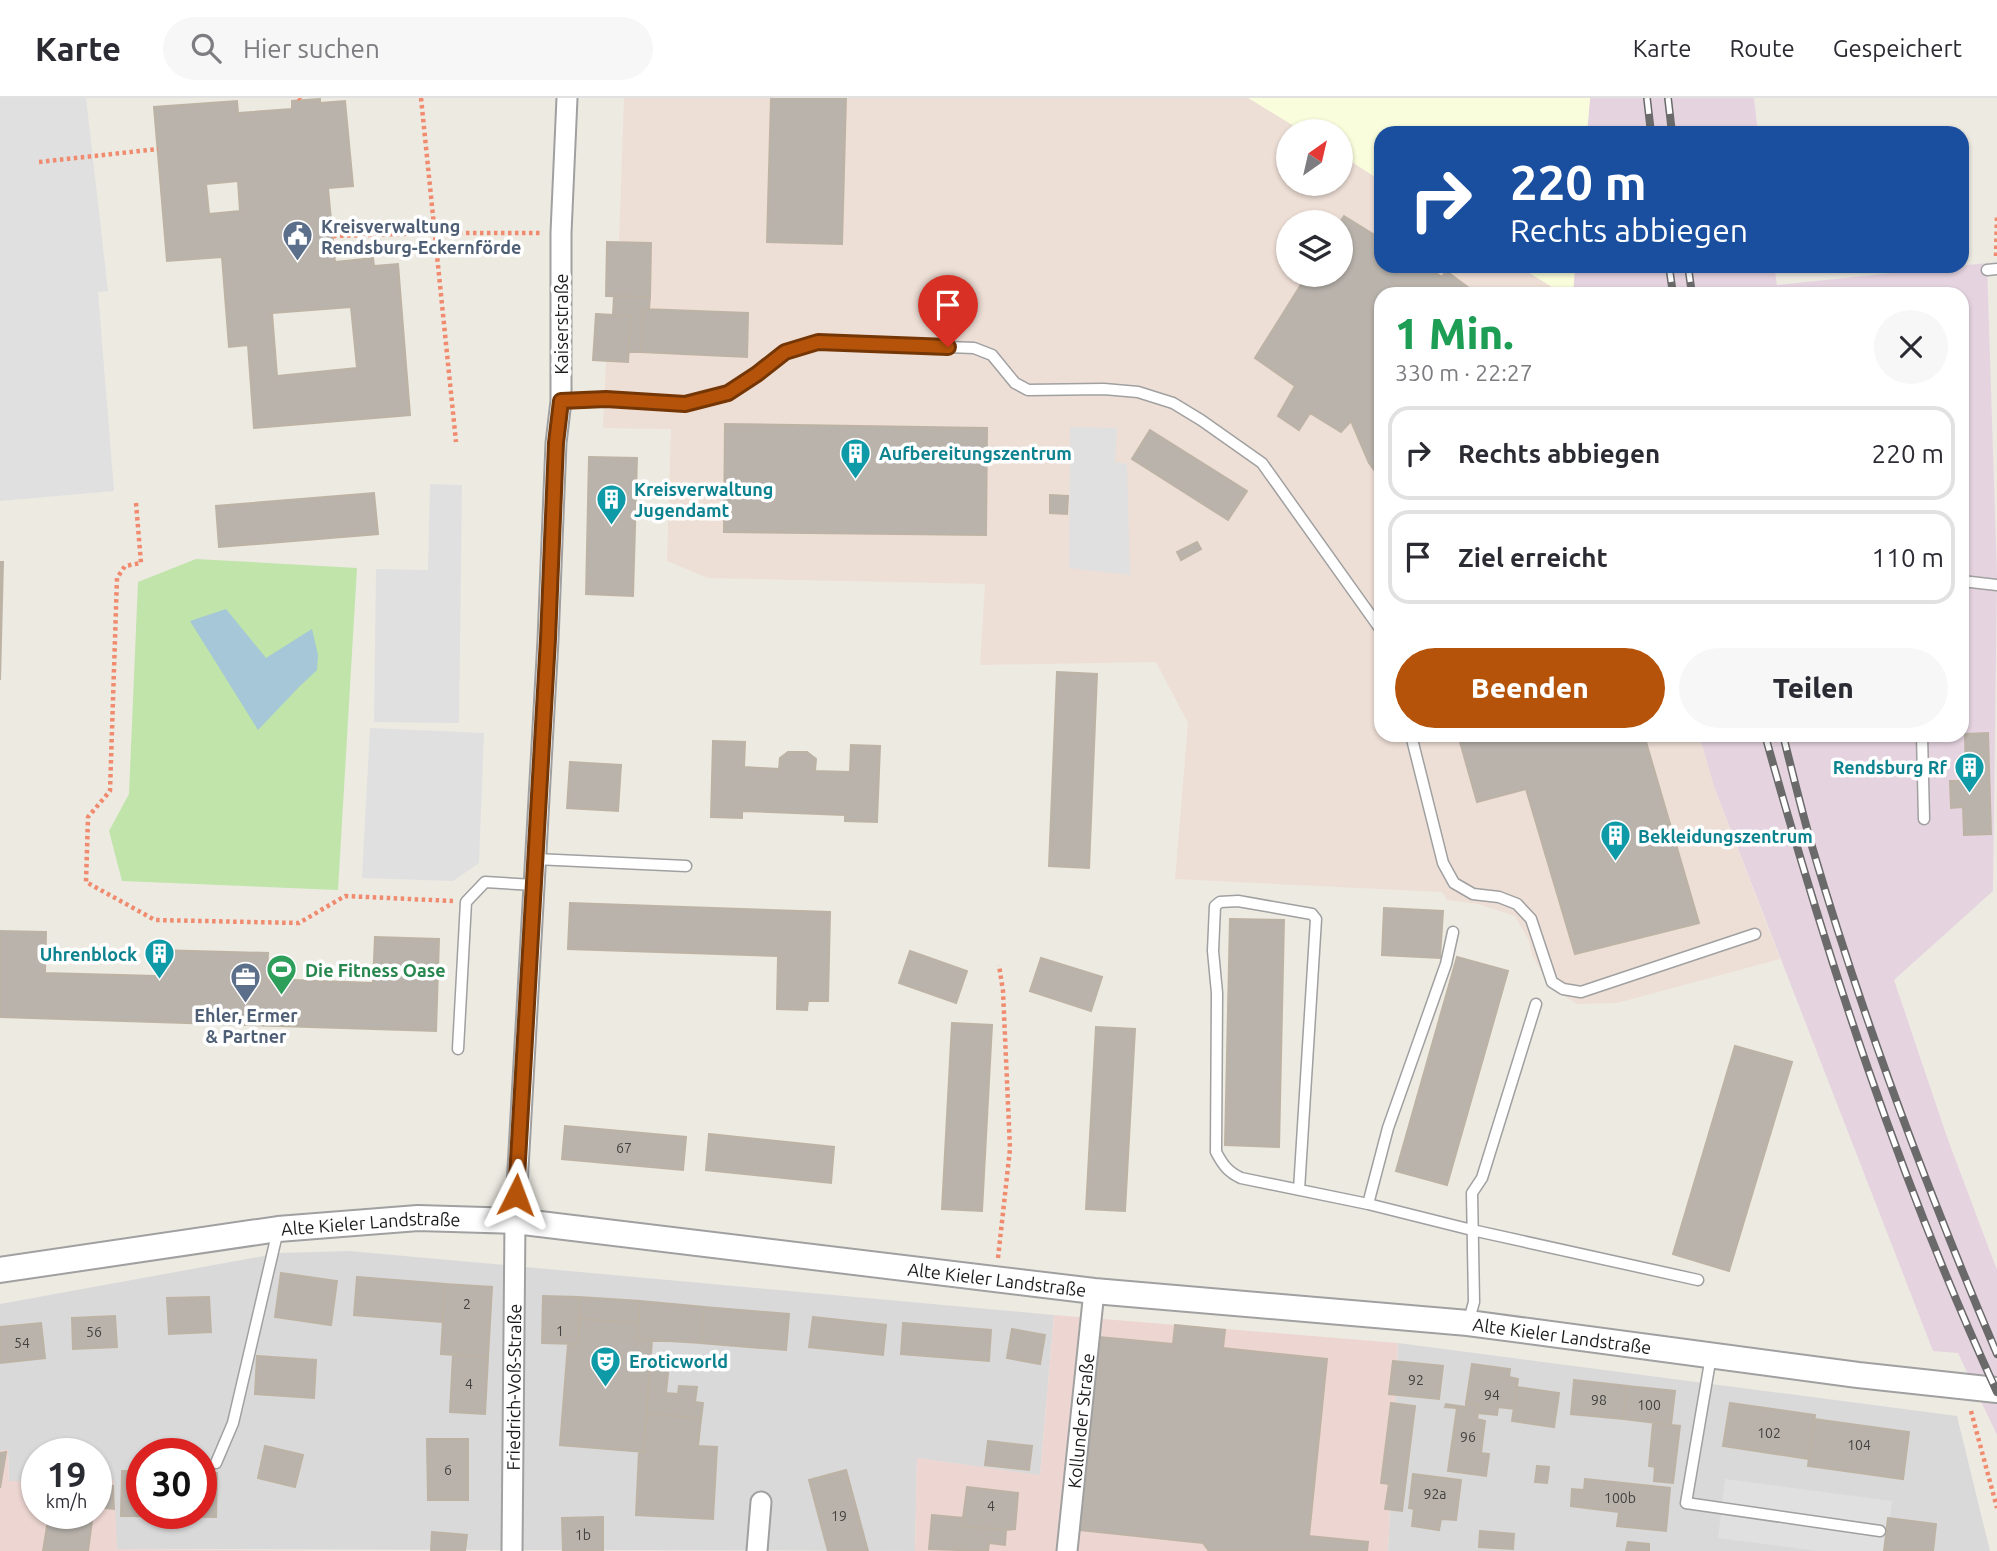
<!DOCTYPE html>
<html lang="de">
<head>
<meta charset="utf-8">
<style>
  :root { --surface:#fff; --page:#f7f7f7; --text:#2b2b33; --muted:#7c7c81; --line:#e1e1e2; --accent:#b45309 }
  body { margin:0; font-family:Ubuntu,sans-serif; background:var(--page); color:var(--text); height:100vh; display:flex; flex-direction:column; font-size:26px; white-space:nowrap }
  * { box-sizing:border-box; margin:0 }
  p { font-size:23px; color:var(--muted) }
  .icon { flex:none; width:38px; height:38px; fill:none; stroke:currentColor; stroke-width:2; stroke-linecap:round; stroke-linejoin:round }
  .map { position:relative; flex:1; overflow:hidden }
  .drawer { position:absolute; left:1374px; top:189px; width:595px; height:455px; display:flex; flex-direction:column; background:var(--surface); border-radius:21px; box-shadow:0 2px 5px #0004 }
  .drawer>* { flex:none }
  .hud { position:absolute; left:1374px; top:28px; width:595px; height:147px; border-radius:21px; box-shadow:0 2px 5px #0004; background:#1a4fa0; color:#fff; overflow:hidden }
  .needle { width:46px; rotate:34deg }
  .buttons { position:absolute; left:1276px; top:21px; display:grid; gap:14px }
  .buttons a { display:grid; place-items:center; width:77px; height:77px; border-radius:50%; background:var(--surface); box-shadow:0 2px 5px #0004; font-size:35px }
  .speed { position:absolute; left:21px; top:1340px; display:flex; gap:14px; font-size:35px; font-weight:700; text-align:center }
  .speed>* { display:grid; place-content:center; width:91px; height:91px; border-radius:50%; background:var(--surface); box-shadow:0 2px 5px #0004; line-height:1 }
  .speed small { font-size:18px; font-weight:400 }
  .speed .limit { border:10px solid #d22; background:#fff; color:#111 }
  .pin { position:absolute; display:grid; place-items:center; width:60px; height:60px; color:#fff; margin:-72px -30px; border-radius:50% 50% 50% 0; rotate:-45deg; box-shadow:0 0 7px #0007 }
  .pin .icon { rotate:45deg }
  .me { position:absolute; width:77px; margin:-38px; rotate:3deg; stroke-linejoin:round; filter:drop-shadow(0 0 5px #0008) }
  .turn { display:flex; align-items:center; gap:24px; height:147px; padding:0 21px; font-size:32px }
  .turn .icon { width:91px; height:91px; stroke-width:2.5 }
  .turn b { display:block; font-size:49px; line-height:60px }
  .round { display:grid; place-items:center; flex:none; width:74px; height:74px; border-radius:37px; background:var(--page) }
  .overview { display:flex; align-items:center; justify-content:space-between; height:119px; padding:0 21px }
  h1 { font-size:42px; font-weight:800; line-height:52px; color:#1e9e55 }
  .button { display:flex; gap:14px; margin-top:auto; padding:14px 21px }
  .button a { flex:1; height:80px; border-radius:42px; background:var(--accent); color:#fff; font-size:28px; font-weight:800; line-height:80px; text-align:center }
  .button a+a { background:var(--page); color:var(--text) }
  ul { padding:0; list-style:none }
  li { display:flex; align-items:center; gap:21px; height:94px; margin:0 14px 10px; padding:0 7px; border:4px solid var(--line); border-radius:21px }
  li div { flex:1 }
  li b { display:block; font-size:26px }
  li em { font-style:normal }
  header { display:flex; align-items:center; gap:42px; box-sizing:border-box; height:98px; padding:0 35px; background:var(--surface); border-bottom:2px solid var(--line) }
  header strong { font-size:33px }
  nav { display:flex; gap:38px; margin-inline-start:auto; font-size:24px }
  .search { width:490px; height:63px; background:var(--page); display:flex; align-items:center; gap:18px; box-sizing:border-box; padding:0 24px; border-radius:38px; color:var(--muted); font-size:26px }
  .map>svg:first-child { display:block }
  .residential { fill:#dad9d9; fill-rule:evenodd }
  .commercial { fill:#edd6d2 }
  .industrial { fill:#e5d4e0 }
  .education { fill:#f9fddb }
  .military { fill:#eedfd6; fill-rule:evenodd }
  .grass { fill:#c0e4aa }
  .parking { fill:#e0e0e0 }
  .water { fill:#a5c7d8 }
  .building { fill:#b9b3ac; stroke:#bdb3a5; stroke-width:2; fill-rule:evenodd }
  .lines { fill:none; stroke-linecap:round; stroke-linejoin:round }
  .service-casing { stroke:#a0a0a0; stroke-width:13 }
  .minor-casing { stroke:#a0a0a0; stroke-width:23 }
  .tertiary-casing { stroke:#a0a0a0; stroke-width:28 }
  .path { stroke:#f08b6f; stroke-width:4.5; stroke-dasharray:3.5 3.5; stroke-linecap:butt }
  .service { stroke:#fff; stroke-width:10 }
  .minor { stroke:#fff; stroke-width:19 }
  .tertiary { stroke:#fff; stroke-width:24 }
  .rail-casing { stroke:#6a6a6a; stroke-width:8 }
  .rail { stroke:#fff; stroke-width:5; stroke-dasharray:16; stroke-linecap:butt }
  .route-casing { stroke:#753606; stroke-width:18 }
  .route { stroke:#b45309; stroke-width:12 }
  .labels { text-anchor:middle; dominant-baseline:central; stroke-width:7; stroke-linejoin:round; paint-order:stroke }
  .number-label { font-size:14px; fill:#434240 }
  .service-label { font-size:18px; font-weight:bold; fill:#4e5e75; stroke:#fff; text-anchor:start }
  .street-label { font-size:18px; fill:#1c1c1c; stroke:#fff }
  .culture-label { font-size:18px; font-weight:bold; fill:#0d838f; stroke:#fff; text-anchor:start }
  .leisure-label { font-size:18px; font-weight:bold; fill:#27864d; stroke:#fff; text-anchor:start }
</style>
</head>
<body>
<header>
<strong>Karte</strong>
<div class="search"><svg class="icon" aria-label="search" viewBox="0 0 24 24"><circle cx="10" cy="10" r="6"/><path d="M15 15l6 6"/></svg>Hier suchen</div>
<nav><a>Karte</a><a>Route</a><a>Gespeichert</a></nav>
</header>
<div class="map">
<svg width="1997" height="1453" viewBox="0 0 1997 1453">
  <rect width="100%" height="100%" fill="#edeae2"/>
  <path class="residential" d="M349,1153l705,64 -14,161 -123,-18 -2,93 -799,-2 -2,-69h-18v-26h-59v27h-28l-1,-31 -8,1v-147l280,-51zM142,1356h59v60h-59z
    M1398,1245l559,73 33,135h-602z"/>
  <path class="commercial" d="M1054,1217l344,28 -10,208h-473l2,-93 123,17z
    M8,1351l1,32h28v33h59v-34h18l3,69 229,2h-346v-100z"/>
  <path class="industrial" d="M1590,0h164l4,35h-171z
    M1987,165l10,313 -4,315 -99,89 53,157 50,133v165l-39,-82 -25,-2 -219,-564 -15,-52h263v-441h-389l2,-28h199l3,19z"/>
  <path class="education" d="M1248,0h342l-3,35h-206v48l-40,-26 -1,-24h-38z
    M1518,168h57l-2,28h-10z"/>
  <path class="military" d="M624,0h624l54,33h-14v53h52l1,-29 40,26v85h137l45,28h-182v441h318l15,52 66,172 -163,44 -40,1 -21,-13 -15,-20 -9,-16 -3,-14 -14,-25 -37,-12 -31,-4 -5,-8 -267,-13 13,-156 -32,-61 -176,3 5,-81 -277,-6 -41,-17 4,-132 -68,-1 3,-67 -13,-1 3,-46h17v-18h-7l1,-54h12zM1288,124h52v53h-52z"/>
  <path class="grass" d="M196,461l161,9 -19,322 -216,-9 -13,-50 20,-37 9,-212z"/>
  <path class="parking" d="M0,0h86l22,193 -10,1 16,199 -114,10z
    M1070,329l47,1 -2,34 12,2 3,111 -61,-7z
    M430,386l32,1 -3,238 -85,-1 2,-153 52,1z
    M370,630l114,5 -5,130 -26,18 -91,-3z
    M1725,1381l167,22 -6,50h-68l-100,-13z"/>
  <path class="water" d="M226,511l40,49 46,-29 6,26 -1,15 -18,17 -41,43 -68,-109z"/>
  <path class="building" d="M771,0h75l-4,146 -75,-2z
    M320,1v4l25,-2 8,85 -25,2 7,74 38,-4 1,8 24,-2 12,151 -156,13 -6,-83 -19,2 -7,-90 -55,4 -13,-154 83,-6 1,12 54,-4v-8zM238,83l2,30 -31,3 -3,-30zM351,209l6,61 -80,8 -5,-63z
    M1344,118l37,23v27h44l17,11 4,-6 31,23h-96v185l-12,-16 -18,-42 -10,11 -31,-19 -11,17 -21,-14 17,-30 -40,-28 52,-83h33v-53z
    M607,144l44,1 -1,54 -44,-1z
    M614,198l36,1 -1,12h-6l-2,43h-13l3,-36 -18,-1z
    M643,211l105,4 -1,44 -106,-5z
    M596,216l35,2 -3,46 -35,-2z
    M725,326l262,4 -1,107 -262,-3z
    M1150,332l97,61 -19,29 -96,-61z
    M589,359l48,1 -4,138 -47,-2z
    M374,395l4,41 -159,13 -3,-41z
    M1050,397l18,1 -1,18 -17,-1z
    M1197,444l4,7 -20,11 -4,-8z
    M0,464h3l-3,118z
    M1057,574l40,2 -8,194 -40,-2z
    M1988,635l3,101 -27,1 -1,-28 -12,1 -1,-27h16l-1,-47z
    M1458,637h186l55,188 -124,31 -49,-165 -49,13z
    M713,643l32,1 -1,25 35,2 1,-11 8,-6h19l9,7 -1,12 35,1 1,-27 29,1 -3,76 -32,-1v-6l-103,-4v7l-31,-1z
    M570,664l51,3 -3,46 -51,-3z
    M570,805l260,9 -2,89h-20l-1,9 -30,-1 1,-53 -210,-7z
    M1384,810l59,3 -3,47 -58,-3z
    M1230,821l54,1 -5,227 -54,-2z
    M0,833l46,1 -1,41 112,3v-26l111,3 -1,26 106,4 2,-46 64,2 -3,92 -436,-14z
    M910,853l57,20 -11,32 -57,-20z
    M1457,859l51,14 -61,214 -51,-14z
    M1041,860l61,19 -11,34 -61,-20z
    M952,925l40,2 -10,186 -40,-2z
    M1096,929l39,2 -10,182 -39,-2z
    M1735,948l57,16 -63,209 -56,-17z
    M565,1028l121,11 -3,33 -121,-11z
    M709,1036l125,13 -3,36 -125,-13z
    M281,1175l56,8 -6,44 -56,-8z
    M357,1179l88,7 -3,38 -88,-7z
    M445,1186l47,3 -4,70 -47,-3z
    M543,1198l36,1 -1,47 -36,-1z
    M209,1199l2,35 -42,2 -2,-36z
    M579,1199l61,4 -2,22 -58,-4z
    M640,1203l64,6 -3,36 -64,-4z
    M704,1209l85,7 -3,36 -85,-7z
    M115,1218l2,31 -44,2 -1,-31z
    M813,1219l73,8 -3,30 -74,-8z
    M580,1221l58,4 -1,16 15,1 -8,112 -84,-7 8,-101h10z
    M41,1225l4,35 -45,5v-36z
    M903,1225l88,7 -2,31 -88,-7z
    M1175,1227l50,5 -2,18 104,11 -18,177 59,6 -1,9h-158l-6,-8 -123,-13 20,-193 73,7z
    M1012,1231l33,6 -5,29 -33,-6z
    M453,1257l35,2 -3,57 -35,-2z
    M257,1258l59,4 -2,38 -59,-4z
    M1393,1263l50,5 -4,33 -50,-5z
    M650,1265l19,1 -3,29 12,1 1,-8 18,1 -2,15 8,1 -2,16 -55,-6z
    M1472,1266l38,5 -1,8 9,2 -4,30 -16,-2 -1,8 -19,-2 1,-8 -13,-2z
    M1574,1282l53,6 -4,33 -52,-5z
    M1627,1288l48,5 -4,34 -48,-6z
    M1517,1289l42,6 -5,34 -42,-6z
    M1391,1305l24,3 -13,105 -17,-2 4,-25 -8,-1z
    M1466,1305l13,2 -2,14 8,2 -4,32 8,1 -3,22 -38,-5 9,-63 -12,-1 1,-3 20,3z
    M1730,1305l85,12 -6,44 -86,-13z
    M646,1315l55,6 -3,27 19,1 -4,72 -77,-4 3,-63h5z
    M1814,1321l95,13 -6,47 -95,-13z
    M1653,1325l27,3 -7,57 -19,-2 1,-14 -6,-1z
    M427,1341h41v61h-40z
    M988,1343l44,5 -3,24 -44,-5z
    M265,1348l38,9 -8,32 -37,-9z
    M6,1354l-6,36v-35z
    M1537,1368l12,1 -2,16 -12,-1z
    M846,1372l22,81h-40l-19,-71z
    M122,1373h20v43h59v-42l16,1 -1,44 -95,-1z
    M1413,1376l48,6 -5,40 -15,-1 -2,11 -27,-4 2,-17 -5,-1z
    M1585,1381l85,9 -4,43 -49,-5 2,-14 -48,-6 1,-17 12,1z
    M96,1388h17l1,23 -18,-2z
    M967,1389l51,6 -3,36 -9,1 -44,-4z
    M49,1416h44l-5,37h-45z
    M932,1417l31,3 -1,8 44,4 -1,15 -16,-2 -1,8 -59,-2z
    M603,1419v34h-40l-1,-33z
    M1888,1420l48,6 -3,27h-49z
    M1480,1433l34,3 -1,15 -34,-2z
    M432,1434l35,3 -2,16h-34z
    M1628,1444l21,2v7h-23z"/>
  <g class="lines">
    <defs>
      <path id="service" d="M1987,172l10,-1
        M561,303l45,-2 79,5 43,-11 29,-19 28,-22 33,-10 156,6 18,7 23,28 13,7 76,-1 34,3 35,11 28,17 61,43 119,167
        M1962,483l35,4
        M1411,637l32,128 11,20 19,11 26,3 18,7 14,15 21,63 11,7 18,3 174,-58
        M1922,637l2,84
        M535,761l151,7
        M458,951l8,-147 19,-20 49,3
        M1299,1092l17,-271 -4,-5 -74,-13 -18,1 -5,4 -2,45 4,42 -1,159c7,13 12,20 25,26l127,26 104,26 226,50
        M1368,1106l20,-76 58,-164 7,-32
        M1468,1225l6,-21 -2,-109 10,-15 54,-174
        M1711,1258l-25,147 194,28
        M216,1365l17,-40 45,-193"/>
      <g id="minor">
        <path id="s1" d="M512,1453l3,-330 33,-581 8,-197 5,-42v-168l6,-135"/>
        <path d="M757,1453l4,-49"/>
        <path id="s2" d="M1067,1453l27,-260"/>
      </g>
      <g id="tertiary">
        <path id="s3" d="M0,1172l278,-41 140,-11 97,3 579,70 374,32 390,52 139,15"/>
      </g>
    </defs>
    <use href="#service" class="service-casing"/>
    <use href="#minor" class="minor-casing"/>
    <use href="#tertiary" class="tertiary-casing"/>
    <path class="path" d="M299,0l1,2
      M421,0l35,344
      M39,64l119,-13
      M333,138l102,-3h108
      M1996,158l1,-41
      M136,405l5,60 -16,3 -8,12 -7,213 -22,26 -2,65 69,38 144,3 46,-27 108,5
      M998,1160l12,-109 -7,-158 -4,-26
      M1971,1313l26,97"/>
    <use href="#service" class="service"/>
    <use href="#minor" class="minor"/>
    <use href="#tertiary" class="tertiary"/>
    <defs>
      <path id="rail" d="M1647,0l4,35
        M1668,0l4,35
        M1669,168l4,28
        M1688,168l4,28
        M1765,637c62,223 135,447 232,657
        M1783,637c9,36 18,73 28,108 51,174 115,344 186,511"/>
    </defs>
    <use href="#rail" class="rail-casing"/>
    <use href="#rail" class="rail"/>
  </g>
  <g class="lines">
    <defs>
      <path id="route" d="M516,1097l32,-556 8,-196 5,-42 45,-2 79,5 43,-11 29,-19 28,-22 33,-10 130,5"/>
    </defs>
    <use href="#route" class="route-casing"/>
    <use href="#route" class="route"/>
  </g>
  <defs>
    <symbol id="civic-pin" viewBox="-11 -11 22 30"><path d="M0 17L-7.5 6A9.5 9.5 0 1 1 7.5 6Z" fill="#5c6f8a" stroke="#fff"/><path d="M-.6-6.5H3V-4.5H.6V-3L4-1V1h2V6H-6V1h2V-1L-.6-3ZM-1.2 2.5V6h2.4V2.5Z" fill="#fff"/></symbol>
    <symbol id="building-pin" viewBox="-11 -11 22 30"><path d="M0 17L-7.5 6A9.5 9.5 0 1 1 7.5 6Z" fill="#0f9aa8" stroke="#fff"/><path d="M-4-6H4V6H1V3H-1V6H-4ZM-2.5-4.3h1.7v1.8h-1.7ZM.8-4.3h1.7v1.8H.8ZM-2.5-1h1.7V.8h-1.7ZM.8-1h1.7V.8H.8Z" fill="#fff"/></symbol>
    <symbol id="stadium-pin" viewBox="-11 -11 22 30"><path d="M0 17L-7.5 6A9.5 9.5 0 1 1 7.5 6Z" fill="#2e9e5b" stroke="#fff"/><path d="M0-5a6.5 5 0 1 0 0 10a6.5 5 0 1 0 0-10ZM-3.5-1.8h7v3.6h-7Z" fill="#fff"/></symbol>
    <symbol id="office-pin" viewBox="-11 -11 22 30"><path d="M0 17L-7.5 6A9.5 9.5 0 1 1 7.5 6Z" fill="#5c6f8a" stroke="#fff"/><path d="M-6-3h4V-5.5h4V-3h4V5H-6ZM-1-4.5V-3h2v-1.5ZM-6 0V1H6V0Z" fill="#fff"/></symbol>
    <symbol id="theatre-pin" viewBox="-11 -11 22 30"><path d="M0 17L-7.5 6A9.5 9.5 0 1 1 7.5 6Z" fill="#0f9aa8" stroke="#fff"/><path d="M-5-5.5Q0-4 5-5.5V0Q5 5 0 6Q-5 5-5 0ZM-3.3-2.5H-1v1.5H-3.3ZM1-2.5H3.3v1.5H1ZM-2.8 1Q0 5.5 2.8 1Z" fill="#fff"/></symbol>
  </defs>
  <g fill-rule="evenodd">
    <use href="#civic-pin" x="280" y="120" width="35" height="47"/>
    <use href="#building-pin" x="838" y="338" width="35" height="47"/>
    <use href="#building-pin" x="594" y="384" width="35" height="47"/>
    <use href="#building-pin" x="1952" y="652" width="35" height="47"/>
    <use href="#building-pin" x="1598" y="720" width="35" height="47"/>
    <use href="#building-pin" x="142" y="838" width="35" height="47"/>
    <use href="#stadium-pin" x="264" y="854" width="35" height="47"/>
    <use href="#office-pin" x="228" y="862" width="35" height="47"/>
    <use href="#theatre-pin" x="588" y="1246" width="35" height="47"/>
  </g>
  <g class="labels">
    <g class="number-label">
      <text x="624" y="1050">67</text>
      <text x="467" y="1206">2</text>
      <text x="560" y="1233">1</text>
      <text x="94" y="1234">56</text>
      <text x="22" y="1245">54</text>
      <text x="1416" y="1282">92</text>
      <text x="469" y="1286">4</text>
      <text x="1492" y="1297">94</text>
      <text x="1599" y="1302">98</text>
      <text x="1649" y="1307">100</text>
      <text x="1769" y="1335">102</text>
      <text x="1468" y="1339">96</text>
      <text x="1859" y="1347">104</text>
      <text x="448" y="1372">6</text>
      <text x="1435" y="1396">92a</text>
      <text x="1620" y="1400">100b</text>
      <text x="991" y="1408">4</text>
      <text x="839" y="1418">19</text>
      <text x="583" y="1437">1b</text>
    </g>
    <g class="service-label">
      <text x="321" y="128">Kreisverwaltung<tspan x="321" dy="21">Rendsburg-Eckernförde</tspan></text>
      <text x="246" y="917" text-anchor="middle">Ehler, Ermer<tspan x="246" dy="21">&amp; Partner</tspan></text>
    </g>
    <g class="street-label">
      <text transform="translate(561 226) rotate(-90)">Kaiserstraße</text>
      <text stroke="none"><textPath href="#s3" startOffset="374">Alte Kieler Landstraße</textPath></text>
      <text stroke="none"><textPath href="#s3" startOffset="1004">Alte Kieler Landstraße</textPath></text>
      <text stroke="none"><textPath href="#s3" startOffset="1572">Alte Kieler Landstraße</textPath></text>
      <text stroke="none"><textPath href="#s1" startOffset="164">Friedrich-Voß-Straße</textPath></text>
      <text stroke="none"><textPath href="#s2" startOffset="131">Kollunder Straße</textPath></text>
    </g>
    <g class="culture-label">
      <text x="879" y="355">Aufbereitungszentrum</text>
      <text x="634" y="391">Kreisverwaltung<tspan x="634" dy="21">Jugendamt</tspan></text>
      <text x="1947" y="669" text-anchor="end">Rendsburg Rf</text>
      <text x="1638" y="738">Bekleidungszentrum</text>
      <text x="137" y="856" text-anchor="end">Uhrenblock</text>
      <text x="629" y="1263">Eroticworld</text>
    </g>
    <g class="leisure-label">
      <text x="305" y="872">Die Fitness Oase</text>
    </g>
  </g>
</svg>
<div class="buttons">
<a><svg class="needle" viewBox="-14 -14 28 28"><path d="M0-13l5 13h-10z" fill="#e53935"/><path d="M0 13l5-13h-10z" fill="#7c7c81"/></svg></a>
<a><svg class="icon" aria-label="layers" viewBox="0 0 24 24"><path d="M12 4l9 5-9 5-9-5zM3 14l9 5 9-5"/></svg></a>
</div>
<div class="speed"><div>19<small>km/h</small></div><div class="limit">30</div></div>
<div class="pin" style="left:948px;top:249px;background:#d93025"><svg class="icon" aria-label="arrive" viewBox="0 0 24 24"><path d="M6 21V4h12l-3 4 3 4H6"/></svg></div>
<svg class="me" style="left:516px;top:1097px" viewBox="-20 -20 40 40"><path d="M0-17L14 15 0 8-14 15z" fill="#b45309" stroke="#fff" stroke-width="4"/></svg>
<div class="hud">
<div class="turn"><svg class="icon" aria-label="right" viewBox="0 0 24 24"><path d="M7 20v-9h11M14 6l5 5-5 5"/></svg><div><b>220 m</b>Rechts abbiegen</div></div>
</div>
<section class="drawer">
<div class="overview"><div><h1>1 Min.</h1><p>330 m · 22:27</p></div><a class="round"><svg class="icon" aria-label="close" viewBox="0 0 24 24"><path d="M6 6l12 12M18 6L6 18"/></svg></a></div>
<ul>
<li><svg class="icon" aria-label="right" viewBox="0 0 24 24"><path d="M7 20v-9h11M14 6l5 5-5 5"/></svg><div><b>Rechts abbiegen</b></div><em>220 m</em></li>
<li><svg class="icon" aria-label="arrive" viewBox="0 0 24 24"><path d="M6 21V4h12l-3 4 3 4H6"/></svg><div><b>Ziel erreicht</b></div><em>110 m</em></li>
</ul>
<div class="button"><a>Beenden</a><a>Teilen</a></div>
</section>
</div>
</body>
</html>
